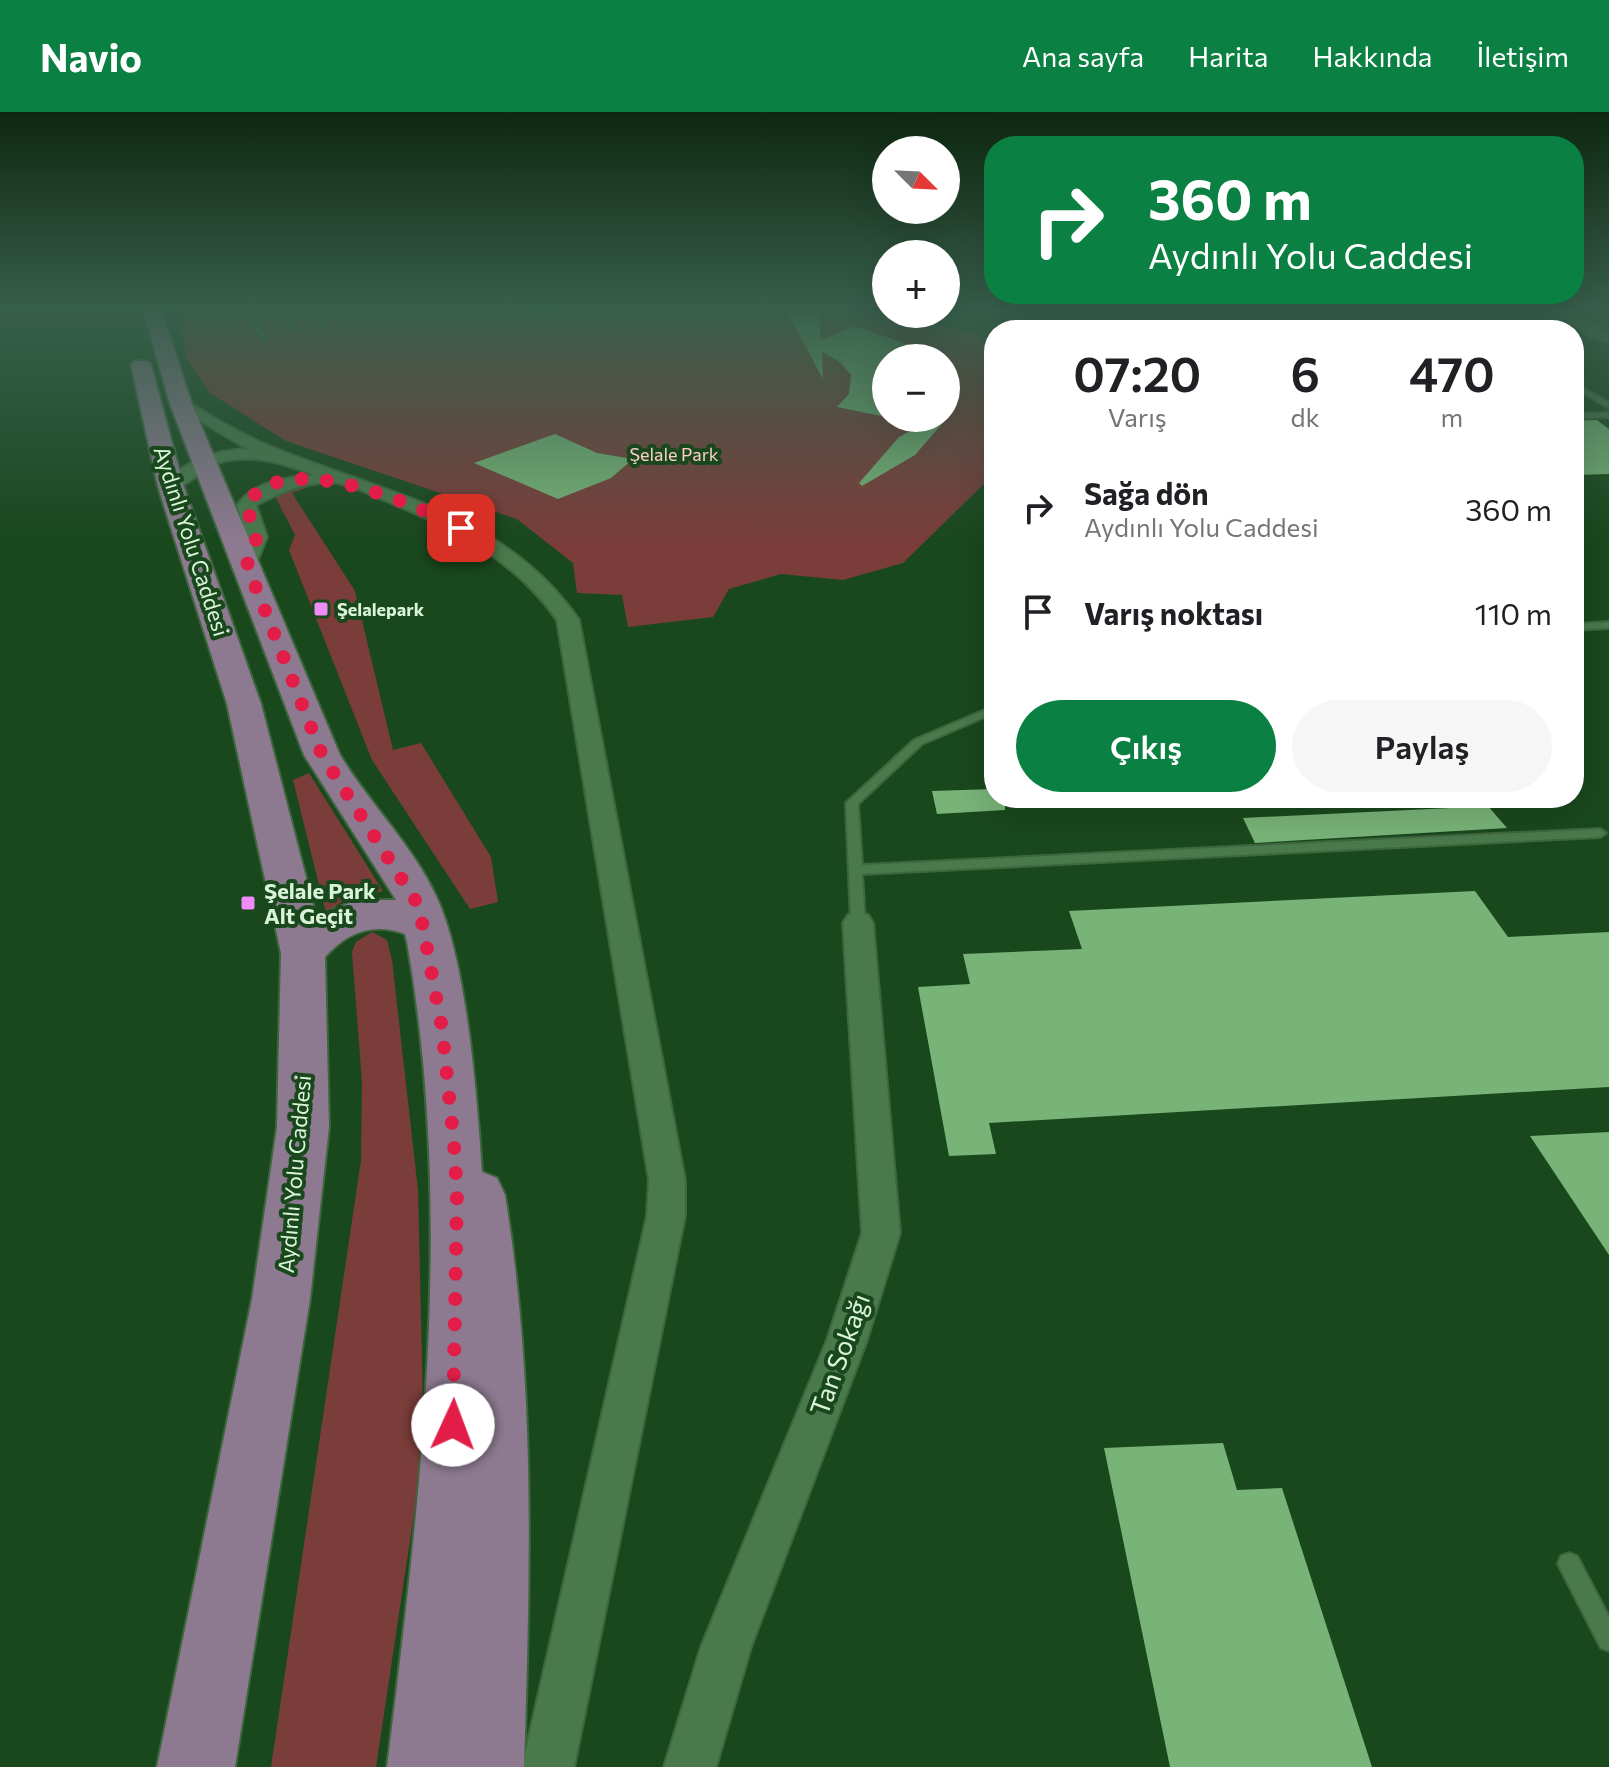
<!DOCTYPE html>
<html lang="tr">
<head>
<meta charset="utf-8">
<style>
  :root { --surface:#fff; --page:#f6f6f6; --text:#202124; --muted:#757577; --accent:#0b8043 }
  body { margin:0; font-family:Commissioner,sans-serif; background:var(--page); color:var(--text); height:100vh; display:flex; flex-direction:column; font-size:30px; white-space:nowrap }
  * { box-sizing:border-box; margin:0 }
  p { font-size:26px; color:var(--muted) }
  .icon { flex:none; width:44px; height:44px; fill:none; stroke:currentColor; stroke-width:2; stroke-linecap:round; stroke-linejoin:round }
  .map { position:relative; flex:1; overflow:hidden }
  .panel { position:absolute; left:984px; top:208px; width:600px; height:488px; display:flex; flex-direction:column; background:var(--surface); border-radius:32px; box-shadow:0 8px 32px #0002 }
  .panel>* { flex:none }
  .guide { position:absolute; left:984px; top:24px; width:600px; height:168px; border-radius:32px; box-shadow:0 8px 32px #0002; background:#0b8043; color:#fff; overflow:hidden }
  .needle { width:52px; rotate:114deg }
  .tools { position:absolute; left:872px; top:24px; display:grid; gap:16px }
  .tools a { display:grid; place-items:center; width:88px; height:88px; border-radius:50%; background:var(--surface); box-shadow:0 8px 32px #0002; font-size:40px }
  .pin { position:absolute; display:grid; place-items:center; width:68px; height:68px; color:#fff; margin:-34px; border-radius:16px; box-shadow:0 4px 12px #0006 }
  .me { position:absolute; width:88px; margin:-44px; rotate:2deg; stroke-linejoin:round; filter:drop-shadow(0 0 6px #0008) }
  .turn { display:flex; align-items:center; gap:28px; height:168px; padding:0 32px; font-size:36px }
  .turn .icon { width:104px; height:104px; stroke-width:2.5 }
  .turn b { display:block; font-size:56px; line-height:68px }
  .eta { display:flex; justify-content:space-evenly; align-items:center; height:136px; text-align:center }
  .eta b { font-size:48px; font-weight:600; line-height:56px }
  .action { display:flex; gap:16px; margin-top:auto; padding:16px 32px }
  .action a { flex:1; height:92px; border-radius:48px; background:var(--accent); color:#fff; font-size:32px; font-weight:600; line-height:92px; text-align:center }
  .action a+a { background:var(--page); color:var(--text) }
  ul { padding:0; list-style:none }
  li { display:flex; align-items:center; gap:24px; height:104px; padding:0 32px }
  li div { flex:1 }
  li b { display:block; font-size:30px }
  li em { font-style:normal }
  header { display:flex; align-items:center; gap:48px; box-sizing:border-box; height:112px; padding:0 40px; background:var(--accent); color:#fff }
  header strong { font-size:38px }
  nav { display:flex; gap:44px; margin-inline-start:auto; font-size:28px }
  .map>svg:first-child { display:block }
  .green { fill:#7a3d3a; fill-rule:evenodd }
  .building { fill:#78b378 }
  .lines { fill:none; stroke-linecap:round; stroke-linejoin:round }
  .lane-casing { stroke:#3d653e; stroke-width:4 }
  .street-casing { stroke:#3d653e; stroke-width:4 }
  .primary-casing { stroke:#3d653e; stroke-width:4 }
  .lane { fill:#4a794b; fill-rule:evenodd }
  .street { fill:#4a794b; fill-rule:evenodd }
  .primary { fill:#8d7a90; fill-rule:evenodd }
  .route { stroke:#e11d48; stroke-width:14; stroke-dasharray:0 25.2 }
  .poi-dot { fill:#ef8bf7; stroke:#1a481d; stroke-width:3 }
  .labels { text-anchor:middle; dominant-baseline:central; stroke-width:8; stroke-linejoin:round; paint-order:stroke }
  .far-park-label { font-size:18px; fill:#fececa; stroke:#1a481d }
  .far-poi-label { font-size:18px; font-weight:bold; fill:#daf4da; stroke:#1a481d; text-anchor:start }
  .street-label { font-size:22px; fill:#daf4da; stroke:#1a481d }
  .poi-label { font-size:22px; font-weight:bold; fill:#daf4da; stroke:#1a481d; text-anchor:start }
  .near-street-label { font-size:26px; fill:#daf4da; stroke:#1a481d }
</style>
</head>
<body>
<header>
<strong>Navio</strong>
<nav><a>Ana sayfa</a><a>Harita</a><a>Hakkında</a><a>İletişim</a></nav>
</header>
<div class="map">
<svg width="1609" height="1655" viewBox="0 0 1609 1655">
  <rect width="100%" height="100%" fill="#1a481d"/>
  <path class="green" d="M183,197h333l15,5 64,-5h282l104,26 13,30v109l-91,89 -60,17 -62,-6 -52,15 -16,28 -85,10 -6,-32 -45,-2 -4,-30 -56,-44 -231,-78 -76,-48 -24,-36 -5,-33 6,-6zM886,246h60v60h-60z
    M323,370l-31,11 63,98 38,159 28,-7 70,114 7,45 -28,7 -98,-149 -83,-210 6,-15 -19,-37 6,-9z
    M309,661l74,118 -39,9 -18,13 -33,-133z
    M372,820l15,8 5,20 26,230 6,257 -48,320h-105l90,-607 1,-78 -10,-130 4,-10z"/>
  <path class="building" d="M786,198l33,2 2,28 34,-14 82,29 -1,3h-50v59l-49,-10 12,-13 2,-19 -11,-13 -18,-10 1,27z
    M953,296l1,2 -39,45 -53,31 -3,-3 40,-46 35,-19h12v-6z
    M1597,308l12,9v45l-35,1v-54z
    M555,322l42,19 36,6 -22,19 -53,21 -84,-36z
    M994,677v9h11v12l-68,4 -5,-23z
    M1443,686h38l26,30 -252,15 -12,-25 208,-10z
    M1475,779l33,46 101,-5v155l-620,36 7,31 -47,2 -31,-169 52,-3 -7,-30 119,-5 -13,-38z
    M1609,1020v123l-79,-119z
    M1223,1331l14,47 45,-2 90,279h-202l-66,-319z"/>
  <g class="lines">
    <defs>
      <path id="lane" d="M244,197h4l3,5 26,-3 -1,-2h30l-21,4 10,16 -3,2 -13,-17 -25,3 12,20 -3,2 -17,-23z
        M306,197h6l13,17h-4z
        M1574,271l35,20v5l-35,-20z
        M1609,301v4l-35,1v-4z
        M1609,510v6l-35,2v-6z
        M994,594v7l-72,31 -64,60 4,61 738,-36 6,4 -6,4 -738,37 3,49 -7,5 -5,-1 -2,-4 -5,-120 68,-63z
        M1569,1441l8,3 32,61v34l-8,-3 -43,-84 3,-8z"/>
      <path id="street" d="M1556,197h14l39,25v8l-20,-6z
        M176,289h10c28,17 56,34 86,46 114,47 232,65 307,173l106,560v36l-111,551h-52l125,-551 2,-36 -92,-560c-42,-60 -101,-90 -168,-118 -16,-6 -36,-17 -52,-19 -27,-3 -56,9 -81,22l11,32 -13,32h-14l-3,-4 10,-28 -10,-31c15,-25 52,-29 78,-31 -31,-11 -57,-21 -91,-14 -19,5 -45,33 -59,30l-3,-4c20,-26 53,-37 86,-38l-72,-42z
        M858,800l10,3 5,8 27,310 -33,107 -116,307 -35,120h-52l37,-120 126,-307 35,-107 -19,-310 5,-8z"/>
      <path id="primary" d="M143,197h18l31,95 148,351c29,48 73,91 96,141 31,65 41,202 46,276l15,6 8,17c31,190 25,380 19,572h-137c34,-273 68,-552 20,-825l-2,-8c-31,-12 -58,-2 -80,23l4,170 -19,172 -75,468h-78l95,-468 25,-172 4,-174 -54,-249 -69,-217 -27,-122 3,-4h14l3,4 33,122 77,217 55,212 41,-16h39l-92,-145 -134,-351z"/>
    </defs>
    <use href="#lane" class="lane-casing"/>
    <use href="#street" class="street-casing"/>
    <use href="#primary" class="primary-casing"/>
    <use href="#lane" class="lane"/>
    <use href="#street" class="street"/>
    <use href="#primary" class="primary"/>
  </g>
  <linearGradient id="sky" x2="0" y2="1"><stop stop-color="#0e2810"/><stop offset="0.46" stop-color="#385e4c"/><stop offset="1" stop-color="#385e4c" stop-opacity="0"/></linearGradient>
  <rect width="1609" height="429" fill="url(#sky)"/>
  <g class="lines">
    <path class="route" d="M453,1313l4,-232 -3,-49 -12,-116 -23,-122 -97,-151 -75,-190 10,-28 -11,-31c35,-62 170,-1 215,22"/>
  </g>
  <g class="poi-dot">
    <rect x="313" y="489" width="16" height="16" rx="4"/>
    <rect x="240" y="783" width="16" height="16" rx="4"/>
  </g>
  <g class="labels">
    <g class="far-park-label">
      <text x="674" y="342">Şelale Park</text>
    </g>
    <g class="far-poi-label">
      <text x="337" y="497">Şelalepark</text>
    </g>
    <g class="street-label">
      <text transform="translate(192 429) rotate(72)">Aydınlı Yolu Caddesi</text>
      <text transform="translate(294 1062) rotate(-85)">Aydınlı Yolu Caddesi</text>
    </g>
    <g class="poi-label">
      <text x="264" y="778">Şelale Park<tspan x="264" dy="25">Alt Geçit</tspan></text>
    </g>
    <g class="near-street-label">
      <text transform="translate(839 1242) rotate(-70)">Tan Sokağı</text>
    </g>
  </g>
</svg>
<div class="tools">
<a><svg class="needle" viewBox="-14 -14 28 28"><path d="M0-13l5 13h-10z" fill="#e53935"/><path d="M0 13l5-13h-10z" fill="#757577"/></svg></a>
<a>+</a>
<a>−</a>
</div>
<div class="pin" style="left:461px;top:416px;background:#d93025"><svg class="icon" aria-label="arrive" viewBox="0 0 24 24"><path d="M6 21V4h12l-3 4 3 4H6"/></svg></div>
<svg class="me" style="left:453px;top:1313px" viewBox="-20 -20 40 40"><circle r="19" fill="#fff"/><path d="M0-13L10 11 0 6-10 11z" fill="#e11d48"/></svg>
<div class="guide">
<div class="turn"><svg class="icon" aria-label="right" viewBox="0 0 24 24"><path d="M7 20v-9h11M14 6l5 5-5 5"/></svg><div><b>360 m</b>Aydınlı Yolu Caddesi</div></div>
</div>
<section class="panel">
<div class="eta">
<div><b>07:20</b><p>Varış</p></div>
<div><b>6</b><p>dk</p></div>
<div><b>470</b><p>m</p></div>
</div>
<ul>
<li><svg class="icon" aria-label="right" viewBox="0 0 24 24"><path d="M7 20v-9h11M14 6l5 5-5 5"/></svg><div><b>Sağa dön</b><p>Aydınlı Yolu Caddesi</p></div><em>360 m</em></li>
<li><svg class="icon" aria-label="arrive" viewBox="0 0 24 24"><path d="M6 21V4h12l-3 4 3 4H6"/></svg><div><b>Varış noktası</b></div><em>110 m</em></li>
</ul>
<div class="action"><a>Çıkış</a><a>Paylaş</a></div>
</section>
</div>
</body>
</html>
